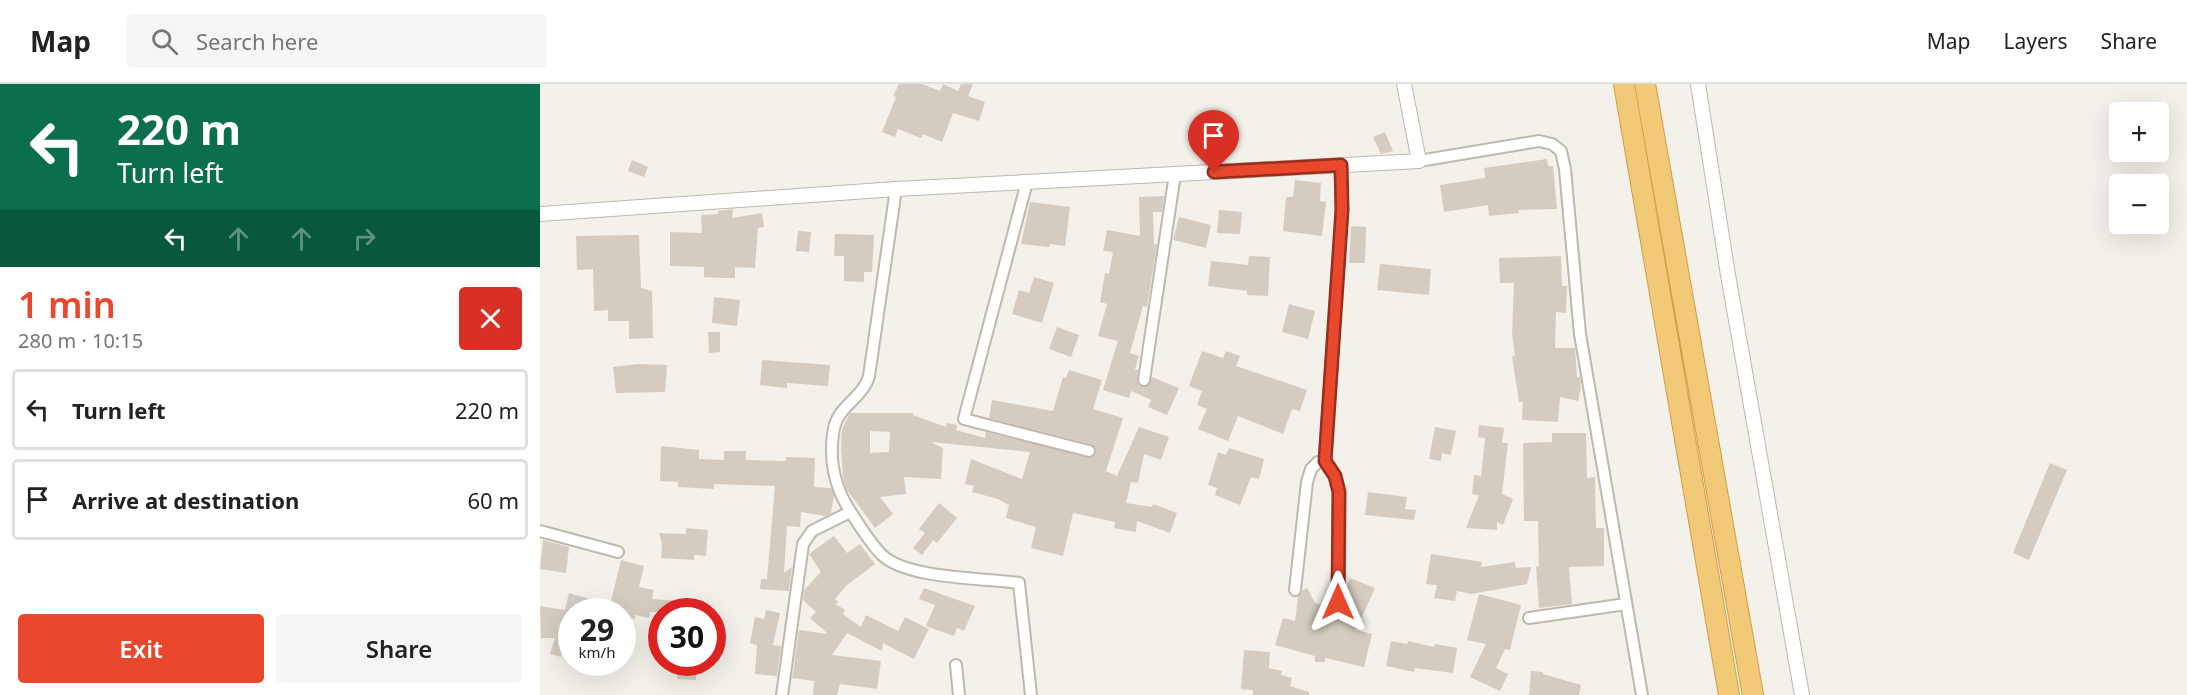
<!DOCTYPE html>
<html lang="en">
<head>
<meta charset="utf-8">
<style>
  :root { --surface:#fff; --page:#f6f6f6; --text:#222; --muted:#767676; --line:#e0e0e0; --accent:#e9482c }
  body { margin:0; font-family:"Noto Sans",sans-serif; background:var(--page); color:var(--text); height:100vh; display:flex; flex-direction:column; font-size:22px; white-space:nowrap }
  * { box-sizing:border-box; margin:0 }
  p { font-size:20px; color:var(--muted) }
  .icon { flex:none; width:33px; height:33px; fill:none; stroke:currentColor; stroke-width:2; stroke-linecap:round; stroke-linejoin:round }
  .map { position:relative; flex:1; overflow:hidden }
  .sheet { display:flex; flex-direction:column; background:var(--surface); width:540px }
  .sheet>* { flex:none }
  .top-card { background:#0b6e4f; color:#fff; overflow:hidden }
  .buttons { position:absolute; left:1569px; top:18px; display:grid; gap:12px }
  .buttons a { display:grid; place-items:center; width:60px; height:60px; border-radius:6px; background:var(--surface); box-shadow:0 6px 24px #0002; font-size:30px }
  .speed { position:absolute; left:18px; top:514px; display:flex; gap:12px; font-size:30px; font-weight:700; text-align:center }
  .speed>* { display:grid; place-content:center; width:78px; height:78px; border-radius:50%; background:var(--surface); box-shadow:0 6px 24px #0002; line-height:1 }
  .speed small { font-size:15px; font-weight:400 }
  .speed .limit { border:9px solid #d22; background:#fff; color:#111 }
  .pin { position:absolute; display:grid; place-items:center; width:51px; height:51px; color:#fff; margin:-62px -26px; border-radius:50% 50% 50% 0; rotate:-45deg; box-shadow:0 0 6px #0007 }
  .pin .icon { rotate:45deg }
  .me { position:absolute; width:66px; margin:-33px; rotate:0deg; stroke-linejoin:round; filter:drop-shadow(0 0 4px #0008) }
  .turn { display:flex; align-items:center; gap:21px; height:126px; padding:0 18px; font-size:27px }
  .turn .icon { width:78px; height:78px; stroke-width:2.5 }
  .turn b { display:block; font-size:42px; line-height:51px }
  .lanes { display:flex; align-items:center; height:57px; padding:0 18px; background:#0003; justify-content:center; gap:30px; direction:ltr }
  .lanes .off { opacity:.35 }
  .round { display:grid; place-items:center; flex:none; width:63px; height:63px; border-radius:6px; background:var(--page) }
  .headline { display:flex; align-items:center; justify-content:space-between; height:102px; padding:0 18px }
  h1 { font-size:36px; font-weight:600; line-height:45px; color:var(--accent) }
  .primary-button { display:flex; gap:12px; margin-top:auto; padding:12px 18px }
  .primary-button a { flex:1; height:69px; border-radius:6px; background:var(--accent); color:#fff; font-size:24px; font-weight:600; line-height:69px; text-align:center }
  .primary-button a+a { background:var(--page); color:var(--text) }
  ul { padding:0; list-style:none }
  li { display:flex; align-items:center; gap:18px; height:81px; margin:0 12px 9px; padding:0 6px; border:3px solid var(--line); border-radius:6px }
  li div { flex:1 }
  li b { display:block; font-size:22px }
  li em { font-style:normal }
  header { display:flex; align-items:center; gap:36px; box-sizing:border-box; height:84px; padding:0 30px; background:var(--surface); border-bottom:2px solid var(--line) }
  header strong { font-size:28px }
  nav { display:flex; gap:33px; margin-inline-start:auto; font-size:21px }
  .search { width:420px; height:54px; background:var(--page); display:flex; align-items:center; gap:15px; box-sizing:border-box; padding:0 21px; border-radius:6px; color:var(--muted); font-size:22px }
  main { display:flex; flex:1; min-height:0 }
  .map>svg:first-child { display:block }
  .building { fill:#d4ccc0; fill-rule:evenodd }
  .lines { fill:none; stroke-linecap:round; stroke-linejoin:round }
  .minor-casing { stroke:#beb8ad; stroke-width:14 }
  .tertiary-casing { stroke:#beb8ad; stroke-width:16 }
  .motorway-casing { stroke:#d19e46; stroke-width:22 }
  .minor { stroke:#fff; stroke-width:10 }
  .tertiary { stroke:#fff; stroke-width:14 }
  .motorway { stroke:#f2c976; stroke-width:20 }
  .route-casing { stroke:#972f1d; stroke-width:15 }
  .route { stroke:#e9482c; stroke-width:10 }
</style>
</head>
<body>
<header>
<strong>Map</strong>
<div class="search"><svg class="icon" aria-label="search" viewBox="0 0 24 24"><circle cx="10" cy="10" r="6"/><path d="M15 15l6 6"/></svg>Search here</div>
<nav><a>Map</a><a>Layers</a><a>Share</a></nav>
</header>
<main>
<section class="sheet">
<div class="top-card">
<div class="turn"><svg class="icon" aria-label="left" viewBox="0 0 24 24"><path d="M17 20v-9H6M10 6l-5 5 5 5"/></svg><div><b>220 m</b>Turn left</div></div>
<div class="lanes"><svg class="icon" aria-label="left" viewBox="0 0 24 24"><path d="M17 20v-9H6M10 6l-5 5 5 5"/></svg><svg class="icon off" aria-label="ahead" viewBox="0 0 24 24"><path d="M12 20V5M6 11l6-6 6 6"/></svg><svg class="icon off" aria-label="ahead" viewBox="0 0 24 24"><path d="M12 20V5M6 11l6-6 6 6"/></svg><svg class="icon off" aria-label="right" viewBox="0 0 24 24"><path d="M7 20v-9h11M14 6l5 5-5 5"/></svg></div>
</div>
<div class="headline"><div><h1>1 min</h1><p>280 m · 10:15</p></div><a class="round" style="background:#d93025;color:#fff"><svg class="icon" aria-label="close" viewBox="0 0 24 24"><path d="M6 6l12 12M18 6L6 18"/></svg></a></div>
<ul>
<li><svg class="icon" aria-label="left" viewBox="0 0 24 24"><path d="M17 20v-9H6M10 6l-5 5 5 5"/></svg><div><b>Turn left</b></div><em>220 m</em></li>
<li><svg class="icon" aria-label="arrive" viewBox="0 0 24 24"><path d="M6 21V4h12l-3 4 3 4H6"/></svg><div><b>Arrive at destination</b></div><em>60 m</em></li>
</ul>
<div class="primary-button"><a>Exit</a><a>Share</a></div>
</section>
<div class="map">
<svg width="1647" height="611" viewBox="0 0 1647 611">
  <rect width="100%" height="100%" fill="#f4f1ea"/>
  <path class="building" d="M359,0h23l18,7 3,-7 15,7 3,-7h12l-5,12 17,6 -6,19 -26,-8 -11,29 -19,-8 -2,4 -23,-9 -3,8 -13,-5 14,-35 -3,-1z
    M845,48l8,19 -12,3 -8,-17z
    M1007,75l1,7h5l4,43 -39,1 1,3 -30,3 -1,-11 -44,7 -4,-27 45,-7 -1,-10z
    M92,76l16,7 -4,10 -16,-6z
    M755,96l26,3 -1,18 6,1 -4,34 -39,-5 3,-34h7z
    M624,112l-2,16h-9l1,32h3l-10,63 -4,-1 -13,47 9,3 -4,13 3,1 -1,12 3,4 9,-1 3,-8 27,11 -12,27 -19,-8 3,-7 -20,-9 -2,7 -26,-8 15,-49 -20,-5 9,-32 -7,-2 5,-29 4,1 4,-22 -10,-1 4,-21 33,6 -1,-39z
    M490,118l40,5 -5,39 -15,-2 -1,3 -28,-3z
    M193,125l-1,9 30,-5 2,14 -6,1 -3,40 -20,-1v11h-13l-18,-1v-10l-34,-1v-34l32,1 -1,-18 17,-1v-3z
    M679,126l23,2 -2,22 -23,-1z
    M639,133l32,8 -5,23 -33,-8z
    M811,142l15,1 -1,36h-16z
    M258,147l13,1 -2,20 -13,-1z
    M295,150l39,1 -2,37h-8v10l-20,-1v-25h-10z
    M99,151l2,53 11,3 1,47 -24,1v-18h-21v-11l-14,1 -1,-42 -16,1 -1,-34z
    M709,172l21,1 -2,39 -21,-1v-4l-39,-5 3,-25 37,4z
    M1021,172l1,30h5l-1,27 -10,-1 -1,36h20l2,29h3l1,9 -3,15 -18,-4 -2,25 -36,-2 1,-18h-4l-7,-46h3l-3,-23 2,-50h-14l-1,-25z
    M840,180l51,5 -2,26 -52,-5z
    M494,193l20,6 -12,40 -30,-9 7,-24 10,3z
    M174,213l26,3 -3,26 -25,-3z
    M749,220l26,7 -7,28 -26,-7z
    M517,243l22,8 -8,22 -22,-8z
    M168,248h12v20l-11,1z
    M662,267l21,7 3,-7 14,5 -4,10 71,24 -7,21 -8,-2 -9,25 -45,-18 -10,25 -30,-12 9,-20 -10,-4 5,-14 -13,-5z
    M222,276l68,5 -2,21 -41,-3v5l-27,-3z
    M98,280l29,1 -2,27 -49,1 -3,-26z
    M529,286l33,10 -9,29 30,9 -17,53 11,5 22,-49 30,10 -8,23 -17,-6 -6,29 -7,-1 -5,21 26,4 1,-3 24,9 -7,20 -33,-12 -1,11 -22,-4 1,-6 -42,-9 -10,43 -32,-8 5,-21 -30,-9 3,-13 -11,-6 -26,-7 2,-6 -9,-2 6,-25 51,20 8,-27 -99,-10 12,6 -2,31 -37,-2 2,17 -26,3 13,17 -18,14 -28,-38 -4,-12 -2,-29 1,-20 8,-16h63v2l33,12 1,-4 10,2 -1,5 29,8 1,-6 106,26 4,-8 -5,-6 -102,-26 3,-18 61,11 10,-34 3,1zM330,347l20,1 -1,20 -19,1z
    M939,341l25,3 -2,15h6l-6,51 11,5 -10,26 -6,-3v8l-31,-2 13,-33 -7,-1 2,-19 7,1 4,-38 -7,-1z
    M895,343l21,4 -5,24 -9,-2 -1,8 -12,-2z
    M1012,349h34l1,45 8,-1 1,51h8v38l-35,1 3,37 -33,4 -3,-41 3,-1 -1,-45h-14l-1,-78 29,-1z
    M121,362l38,4v9l25,1v-9h22v9l40,1v-4l29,1 -1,29 17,1 3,7 -3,18 -5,3 -25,-4 -1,15 -13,-1 -3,47 8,-6 -3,24 -29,-2 1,-10h6l8,-93 -61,-2v5l-36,-2v-5l-18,-1z
    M689,364l35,11 -5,20 -8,-2 -11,28 -25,-10 2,-7 -9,-3 10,-33 8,3z
    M1510,379l17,7 -38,90 -16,-7z
    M828,408l39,5 -2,12 11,1 -2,10 -49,-5z
    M399,419l18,15 -20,25 -4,-3 -11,15 -9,-7 12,-15 -6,-4z
    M146,444l22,2 -2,26 -12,-1v5l-33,-2 1,-14 -3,-11 27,1z
    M294,452l13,17 13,-9 15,20 -29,22 -11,13 3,3 -2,2 9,6 -2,4 18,13 5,-12 32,16 7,-14 24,12 -15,30 -31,-16 -1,8 -35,-18 -15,22 49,6 -4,28 -37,-5 -3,11h-24l1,-14 -22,-3 7,-48 29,4 -18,-16 6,-6 -13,-12 1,-10 17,-18 -12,-18z
    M3,456l26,7 -3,26 -26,-4z
    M891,470l51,8 -1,5 34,-5 1,6 15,-1 -4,17 -56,10 -14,-3 -2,10 -21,-3 3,-13 -11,-1z
    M81,476l23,6 -5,21 15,3 -2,9 27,2 -1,11h-28l-1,6 -14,-3v4l-13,-2v-5h-50v21l-3,-1 -8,25 -11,-3 5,-16h-14l-1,-32 25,4 4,-17 41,12z
    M810,494l25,10 -19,42 16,4 -8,33 -39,-9v4h-10v-6l-40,-11 8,-27 12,3 3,-24 5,-7 4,-2 8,15 26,6 4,-6 1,-15z
    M384,504l51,18 -11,25 -7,-3 -3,8 -28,-10 9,-21 -16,-6z
    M939,510l42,11 -11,45 -5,-1 -9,19 12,6 -8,17 -30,-14 16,-33 -19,-4z
    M226,526l14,3 -7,32 8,1 -4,30 -22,-2 2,-29 -7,-2 5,-26 9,2z
    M851,557l16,3 1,-3 26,6 1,-3 22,4 -4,25 -38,-5 -1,4 -28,-6z
    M704,566l26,2 -1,16 13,3 -1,4 11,3 -2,8 19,6v3h-56v-5l-12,-1z
    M138,579h19l-1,17 -19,-1z
    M991,587l12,1v2l38,11 -2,10h-50z"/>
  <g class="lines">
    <defs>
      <path id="minor" d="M879,77l120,-20 13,3 9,7 4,18 15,165 62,361
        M487,98l-63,237 125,32
        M356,105l-27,187c-6,22 -30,29 -35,52 -6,31 1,61 18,86 9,14 18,29 30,41 25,24 101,23 137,28l12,112
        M604,296l31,-206
        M785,377l17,-251 -1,-45
        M0,447l78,21
        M755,506l12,-108 4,-13 7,-7 7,-1 10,15 4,16 -1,110
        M989,534l97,-14
        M416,581l3,30
        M242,611l21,-151 9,-13 38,-19"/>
      <path id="tertiary" d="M1158,0l30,191 74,420
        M0,130l356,-25 523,-28 -15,-77"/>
      <path id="motorway" d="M1084,0l105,611
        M1105,0l108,611"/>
    </defs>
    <use href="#minor" class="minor-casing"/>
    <use href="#tertiary" class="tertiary-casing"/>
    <use href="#motorway" class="motorway-casing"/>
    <use href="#minor" class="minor"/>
    <use href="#tertiary" class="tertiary"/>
    <use href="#motorway" class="motorway"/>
  </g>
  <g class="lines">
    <defs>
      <path id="route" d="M674,88l127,-7 1,45 -17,251 10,15 4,16 -1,110"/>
    </defs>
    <use href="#route" class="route-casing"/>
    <use href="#route" class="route"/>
  </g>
</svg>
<div class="buttons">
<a>+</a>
<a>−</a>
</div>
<div class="speed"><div>29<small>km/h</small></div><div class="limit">30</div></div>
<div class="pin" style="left:674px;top:88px;background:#d93025"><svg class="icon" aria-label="arrive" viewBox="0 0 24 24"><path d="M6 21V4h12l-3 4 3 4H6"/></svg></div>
<svg class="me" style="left:798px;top:518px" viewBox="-20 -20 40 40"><path d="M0-17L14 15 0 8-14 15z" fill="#e9482c" stroke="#fff" stroke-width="4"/></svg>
</div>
</main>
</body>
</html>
